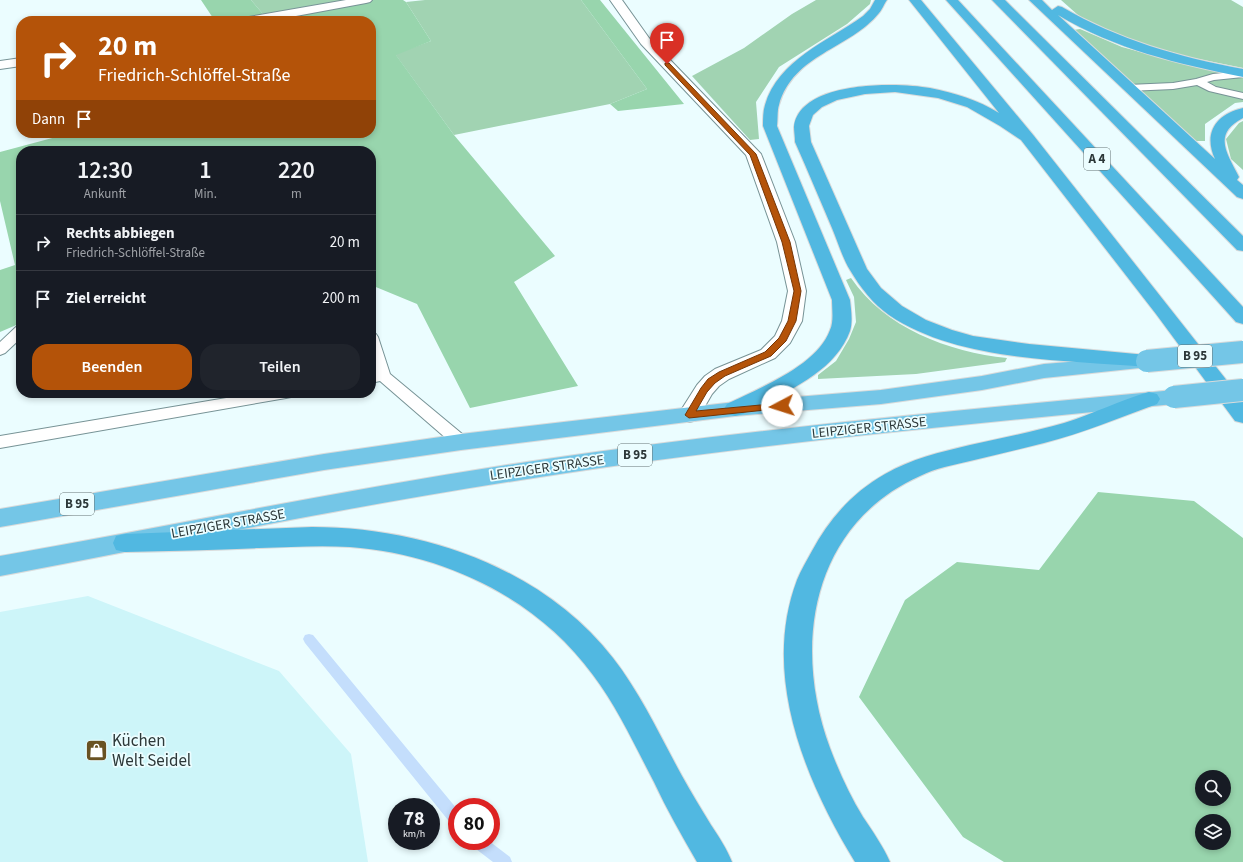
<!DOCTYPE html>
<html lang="de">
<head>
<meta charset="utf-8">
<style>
  :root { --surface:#171b24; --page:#20242c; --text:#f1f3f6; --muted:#9ea1a6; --line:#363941; --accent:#b45309 }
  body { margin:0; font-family:"Source Sans 3",sans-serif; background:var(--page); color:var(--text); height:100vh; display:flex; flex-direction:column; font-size:15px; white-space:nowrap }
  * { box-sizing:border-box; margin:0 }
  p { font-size:13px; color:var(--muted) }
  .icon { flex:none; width:22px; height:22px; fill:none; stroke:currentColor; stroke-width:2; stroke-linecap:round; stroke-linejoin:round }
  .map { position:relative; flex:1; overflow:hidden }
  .panel { position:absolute; left:16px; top:146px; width:360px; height:252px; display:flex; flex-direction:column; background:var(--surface); border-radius:16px; box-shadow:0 2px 6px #0003 }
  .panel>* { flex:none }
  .hud { position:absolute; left:16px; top:16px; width:360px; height:122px; border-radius:16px; box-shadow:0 2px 6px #0003; background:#b45309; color:#fff; overflow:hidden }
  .controls { position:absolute; left:1195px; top:770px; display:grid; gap:8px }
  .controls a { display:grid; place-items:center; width:36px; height:36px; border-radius:50%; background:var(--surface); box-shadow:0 2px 6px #0003; font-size:20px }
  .speed { position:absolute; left:388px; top:798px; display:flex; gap:8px; font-size:20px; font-weight:700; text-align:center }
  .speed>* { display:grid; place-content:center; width:52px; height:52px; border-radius:50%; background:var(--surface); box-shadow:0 2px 6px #0003; line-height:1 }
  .speed small { font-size:10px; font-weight:400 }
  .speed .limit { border:6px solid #d22; background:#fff; color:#111 }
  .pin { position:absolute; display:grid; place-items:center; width:34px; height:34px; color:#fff; margin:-41px -17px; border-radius:50% 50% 50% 0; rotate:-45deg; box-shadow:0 0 4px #0007 }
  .pin .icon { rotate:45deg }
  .me { position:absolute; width:44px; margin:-22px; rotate:265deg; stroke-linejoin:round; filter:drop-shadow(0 0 3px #0008) }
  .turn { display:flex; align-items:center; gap:14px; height:84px; padding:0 16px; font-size:18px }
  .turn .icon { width:52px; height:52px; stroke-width:2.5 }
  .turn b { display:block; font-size:28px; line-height:34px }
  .then { display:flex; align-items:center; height:38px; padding:0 16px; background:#0003; gap:8px; font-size:15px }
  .eta { display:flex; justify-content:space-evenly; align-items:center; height:68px; text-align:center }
  .eta b { font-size:24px; font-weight:600; line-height:28px }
  .action { display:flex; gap:8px; margin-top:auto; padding:8px 16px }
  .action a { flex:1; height:46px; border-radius:16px; background:var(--accent); color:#fff; font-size:16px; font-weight:600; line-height:46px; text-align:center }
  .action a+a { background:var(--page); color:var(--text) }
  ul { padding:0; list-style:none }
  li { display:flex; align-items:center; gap:12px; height:56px; padding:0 16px; border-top:1px solid var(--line) }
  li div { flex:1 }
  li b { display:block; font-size:15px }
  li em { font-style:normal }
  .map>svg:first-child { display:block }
  .built { fill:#cdf5f9 }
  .green { fill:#a1d3b2 }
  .forest { fill:#98d5ad; fill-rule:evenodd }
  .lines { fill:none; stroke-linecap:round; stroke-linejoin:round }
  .stream { fill:#c4defc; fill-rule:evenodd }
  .service-casing { stroke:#779396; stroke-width:2 }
  .minor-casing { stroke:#779396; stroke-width:2 }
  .trunk-casing { stroke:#d9dbdb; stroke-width:2 }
  .motorway-casing { stroke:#d9dbdb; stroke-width:2 }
  .service { fill:#fff; fill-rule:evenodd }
  .minor { fill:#fff; fill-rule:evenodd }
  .trunk { fill:#74c6e7; fill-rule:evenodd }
  .motorway { fill:#51b8e1; fill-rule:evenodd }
  .trunk-bridge-casing { stroke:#d9dbdb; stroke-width:24; stroke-linecap:butt }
  .trunk-bridge { stroke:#74c6e7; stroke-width:22 }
  .route { fill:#b45309; stroke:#753606 }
  .labels { text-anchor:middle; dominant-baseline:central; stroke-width:3.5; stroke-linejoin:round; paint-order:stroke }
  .shield { fill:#ebfdff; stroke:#657374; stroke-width:1 }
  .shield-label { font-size:13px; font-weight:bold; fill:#2c3839 }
  .street-label { font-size:14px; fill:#2c3839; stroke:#ebfdff }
  .near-poi-label { font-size:17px; fill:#2c3839; stroke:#ebfdff; text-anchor:start }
</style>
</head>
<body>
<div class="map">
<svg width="1243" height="862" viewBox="0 0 1243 862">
  <rect width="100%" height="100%" fill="#ebfdff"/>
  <path class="built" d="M88,596l191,75 72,83 17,108h-368v-250z"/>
  <path class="green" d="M251,0h93l-81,14z
    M425,0h156l66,89 -37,15 -156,31 -59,-81 36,-13 -25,-39z
    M816,0h55l-1,4 -23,20 -68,43 -23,35 3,37 -9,1 -58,-64 52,-28 48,-34z
    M1061,0h170l12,7v61l-54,-11 -50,-14 -52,-20z
    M1080,29l42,18 70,19 51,10v26l-8,1 -30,21v17h-9l-123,-111z
    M1243,121v49l-12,-11 -5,-20 13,-16z
    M851,278c34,50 97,74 156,80l-2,4 -89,12 -98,5v-4l18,-14 13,-22 7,-17 -2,-25 -8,-17z"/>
  <path class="forest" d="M201,0h50l12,14 81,-14h59l3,2 25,39 -35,14 58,80 101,121 -41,26 64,104 -108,22 -53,-104 -46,-19v-134h-350v172l-21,9v-62l15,-5 -15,-64v-49l71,-19h300v-112h-156z
    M581,0h19l84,104 -66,7 -8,-7 37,-15z
    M1098,492l96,9 49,37v324h-239l-41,-25 -104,-140 46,-97 52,-38 82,8zM1202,777h22v22h-22zM1202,821h22v22h-22z"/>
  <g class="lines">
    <path class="stream" d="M309,634l4,1 144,174v18l-5,-2 -147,-182 -2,-4 2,-4z
      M470,841h19l21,16 2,5h-19l-21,-16z"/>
    <defs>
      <path id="service" d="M1243,71v6l-29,3 -7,2 9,5 27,6v6l-34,-8 -12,-6 -24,4 -45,2 -5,-3 5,-3 45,-2 23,-4 17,-5z
        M21,326v12l-16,15 -5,2v-13l16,-15z
        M371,333l5,1 2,3 12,37 77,64 2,4 -2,4 -6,2 -6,-2 -75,-65 -9,2v-10h3l-3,-12z
        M256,393h38l-3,4 -5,1 -286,50v-12z"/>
      <path id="minor" d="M346,0h26l-2,2 -4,1 -97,18h-26l2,-3 4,-1z
        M610,0h12l27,38 112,116 34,88 11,49 -4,30 -12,22 -15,15 -46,21 -10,7 -7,8 -15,26 -8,2 -8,-2 -3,-5 19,-30 8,-9 10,-7 46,-19 14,-14 7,-15 6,-30 -11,-49 -31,-87 -105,-111z
        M21,58v8l-21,3v-8z"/>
      <path id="trunk" d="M1142,356l7,1 3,5 -3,5 -105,11 -62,12 -101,14 -146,12 -274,34 -137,20 -324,57v-18l324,-55 137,-20 274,-32 146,-12 101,-14 62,-12z
        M1174,390l7,2 4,5 -4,5 -7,2c-212,21 -424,40 -634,73 -181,27 -360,65 -540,99v-20c180,-32 359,-69 540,-96 210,-31 422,-50 634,-70z"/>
      <path id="motorway" d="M875,0h12c-3,4 -5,10 -8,13 -29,36 -86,41 -100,92 -2,6 -1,14 -2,21l73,174c1,10 3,21 0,31 -16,44 -70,63 -107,83l-8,2 -8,-2 -3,-5 3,-5c32,-16 90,-38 103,-74 4,-9 2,-20 2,-30l-69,-174c0,-7 0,-15 2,-21 13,-45 63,-64 98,-89l7,-7z
        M909,0h12l113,136 209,265v22l-8,-2 -79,-107 -135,-174 -21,-14 -33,-19 -29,-9 -43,-6 -30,2 -28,6 -15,7 -9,8 -4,11 2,16 56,127 14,19 21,18 24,14 26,10 21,6 56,8 118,11 7,1 3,5 -3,5 -7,1c-80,-7 -189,-5 -258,-52 -16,-11 -29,-28 -39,-45 -8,-13 -12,-28 -18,-42 -12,-28 -24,-57 -37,-86 0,-5 -1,-11 -1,-15 5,-47 104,-45 136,-39 25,5 48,12 69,25z
        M946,0h12l285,307v17l-7,-2z
        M992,0h13l238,236v15l-6,-1z
        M1029,0h13l10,10 6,-4 4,1c57,33 117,50 181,62v8c-65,-13 -128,-28 -185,-62l157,144c-12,-26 1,-45 28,-51v10c-31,16 -16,35 -4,59l-2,3 6,5v14l-6,-2z
        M1149,392l8,2 3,5 -3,5c-38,14 -74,29 -113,39 -24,6 -49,12 -74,18 -17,4 -34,7 -50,15 -109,49 -128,170 -90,272 9,24 20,48 33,69 10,15 20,29 27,45h-35c-50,-82 -94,-187 -58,-282 4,-10 10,-20 15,-29 17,-32 41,-59 73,-77 26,-15 55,-22 85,-29 31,-7 63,-13 94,-22 29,-9 56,-23 85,-31z
        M312,527c111,0 231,41 301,131 28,36 47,78 69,118 9,16 19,33 29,49 8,12 16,24 21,37h-35c-15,-26 -30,-52 -43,-80 -19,-36 -36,-74 -61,-107 -56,-77 -149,-121 -243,-128 -30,-2 -60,0 -91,1 -44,2 -89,3 -134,4l-9,-2 -3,-7 3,-7 9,-2z"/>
    </defs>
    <use href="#service" class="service-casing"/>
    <use href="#minor" class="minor-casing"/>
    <use href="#trunk" class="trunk-casing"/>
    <use href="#motorway" class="motorway-casing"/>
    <use href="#service" class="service"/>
    <use href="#minor" class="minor"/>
    <use href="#trunk" class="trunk"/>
    <use href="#motorway" class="motorway"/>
    <defs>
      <path id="trunk-bridge" d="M1147,361l96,-9
        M1174,397l69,-7"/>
    </defs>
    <use href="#trunk-bridge" class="trunk-bridge-casing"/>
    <use href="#trunk-bridge" class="trunk-bridge"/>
  </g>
  <path class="route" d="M665,63h4l87,91 34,88 11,49 -5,30 -10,20 -15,15 -46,20 -10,7 -8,9 -11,19 86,-8 4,3 -1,2 -96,10 -4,-3 16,-27 7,-9 11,-7 46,-20 14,-14 9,-17 6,-30 -12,-49 -32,-87 -85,-90z"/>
  <defs>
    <symbol id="shop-square" viewBox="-11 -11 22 22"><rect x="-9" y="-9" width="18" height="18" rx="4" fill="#695222" stroke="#ebfdff"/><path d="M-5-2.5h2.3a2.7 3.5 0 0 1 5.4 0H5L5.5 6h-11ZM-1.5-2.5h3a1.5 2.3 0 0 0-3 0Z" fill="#fff"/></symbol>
  </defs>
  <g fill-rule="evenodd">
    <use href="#shop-square" x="84" y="738" width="25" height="25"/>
  </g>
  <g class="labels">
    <g class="shield">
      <rect x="1084" y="148" width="26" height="22" rx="3"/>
      <rect x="1178" y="345" width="34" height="22" rx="3"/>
      <rect x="618" y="444" width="34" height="22" rx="3"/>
      <rect x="60" y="493" width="34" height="22" rx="3"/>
    </g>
    <g class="shield-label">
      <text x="1097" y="159">A 4</text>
      <text x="1195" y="356">B 95</text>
      <text x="635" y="455">B 95</text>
      <text x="77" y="504">B 95</text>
    </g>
    <g class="street-label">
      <text transform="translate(869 428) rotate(-6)">LEIPZIGER STRASSE</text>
      <text transform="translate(547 468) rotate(-8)">LEIPZIGER STRASSE</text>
      <text transform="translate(228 524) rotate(-10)">LEIPZIGER STRASSE</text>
    </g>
    <g class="near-poi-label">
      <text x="112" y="741">Küchen<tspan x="112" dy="20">Welt Seidel</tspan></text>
    </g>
  </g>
</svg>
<div class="controls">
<a><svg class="icon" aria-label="search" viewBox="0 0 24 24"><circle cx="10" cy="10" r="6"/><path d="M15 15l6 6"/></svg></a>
<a><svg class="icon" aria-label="layers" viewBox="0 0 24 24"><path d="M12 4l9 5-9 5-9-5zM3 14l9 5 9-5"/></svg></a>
</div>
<div class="speed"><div>78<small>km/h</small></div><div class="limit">80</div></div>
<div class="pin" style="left:667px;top:64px;background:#d93025"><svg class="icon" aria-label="arrive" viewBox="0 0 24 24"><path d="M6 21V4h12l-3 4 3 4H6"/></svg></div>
<svg class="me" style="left:782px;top:406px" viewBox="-20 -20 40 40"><circle r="19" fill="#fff"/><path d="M0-13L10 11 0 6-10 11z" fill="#b45309"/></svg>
<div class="hud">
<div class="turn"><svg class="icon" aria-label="right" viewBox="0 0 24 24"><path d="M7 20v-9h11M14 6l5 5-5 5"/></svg><div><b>20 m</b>Friedrich-Schlöffel-Straße</div></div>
<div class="then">Dann<svg class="icon" aria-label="arrive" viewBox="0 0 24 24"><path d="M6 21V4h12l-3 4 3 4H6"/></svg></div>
</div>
<section class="panel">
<div class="eta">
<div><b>12:30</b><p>Ankunft</p></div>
<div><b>1</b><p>Min.</p></div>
<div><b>220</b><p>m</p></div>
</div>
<ul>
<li><svg class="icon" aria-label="right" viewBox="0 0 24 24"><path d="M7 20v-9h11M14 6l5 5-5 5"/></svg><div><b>Rechts abbiegen</b><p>Friedrich-Schlöffel-Straße</p></div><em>20 m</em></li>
<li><svg class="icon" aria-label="arrive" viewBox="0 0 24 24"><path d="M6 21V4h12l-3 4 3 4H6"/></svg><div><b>Ziel erreicht</b></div><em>200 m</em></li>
</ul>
<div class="action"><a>Beenden</a><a>Teilen</a></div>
</section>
</div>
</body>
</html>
